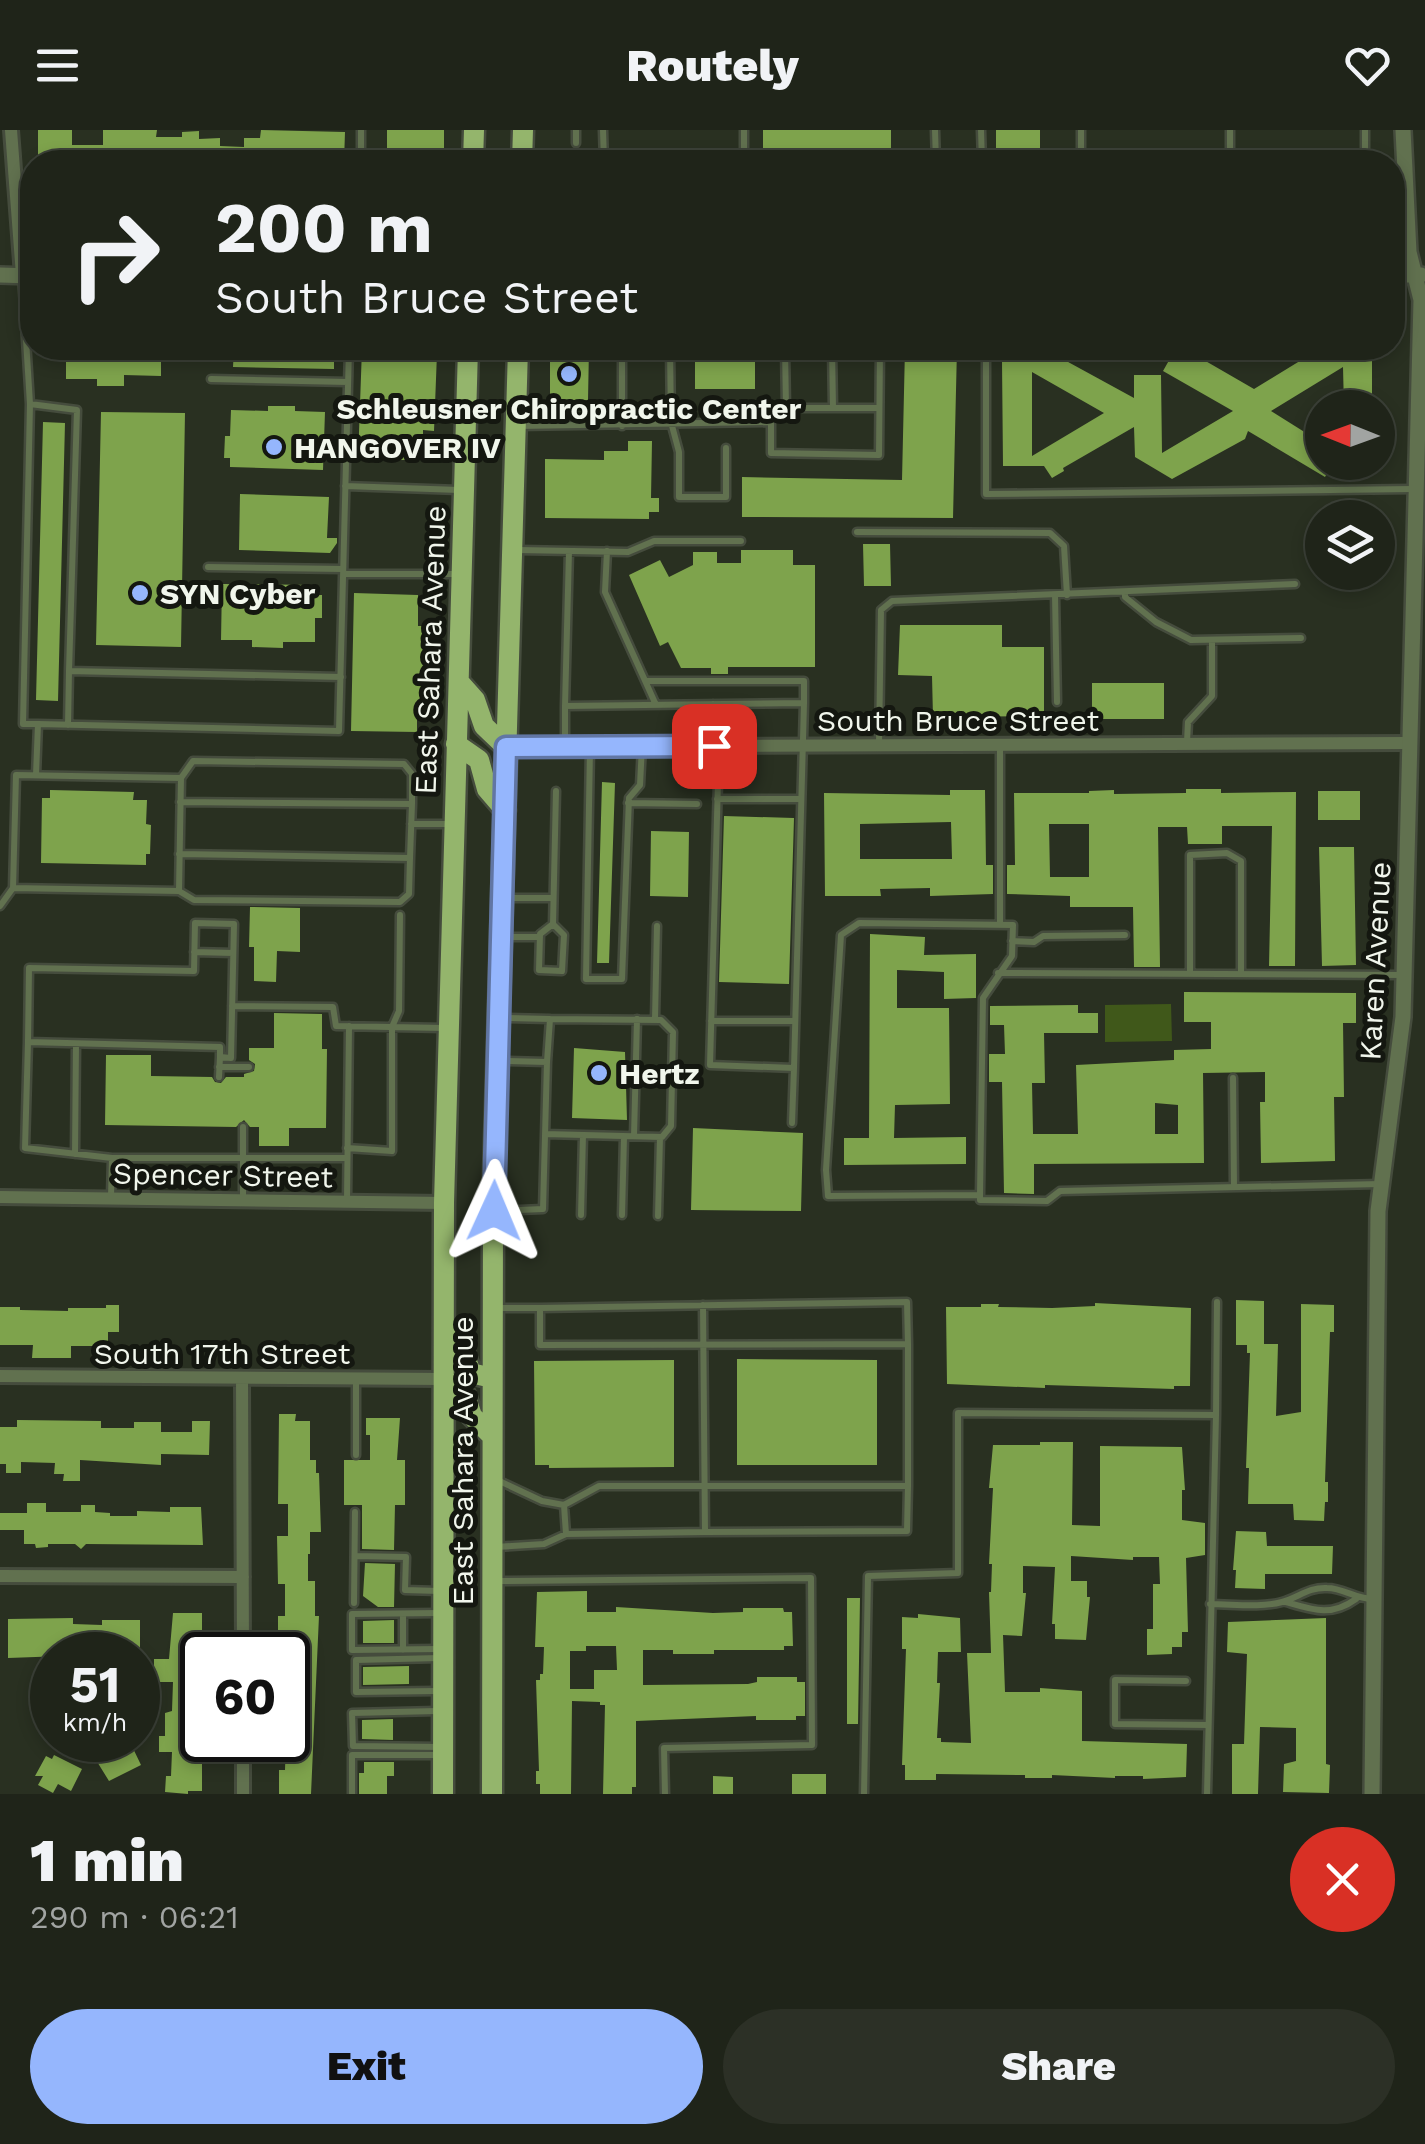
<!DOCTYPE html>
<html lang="en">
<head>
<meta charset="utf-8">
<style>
  :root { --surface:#1f2419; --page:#2c3026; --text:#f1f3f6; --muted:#a1a4a2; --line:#3c4138; --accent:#95b6fd }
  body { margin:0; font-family:"Work Sans",sans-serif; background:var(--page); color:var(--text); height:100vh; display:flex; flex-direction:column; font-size:38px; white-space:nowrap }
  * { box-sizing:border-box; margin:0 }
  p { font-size:32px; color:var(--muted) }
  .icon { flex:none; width:55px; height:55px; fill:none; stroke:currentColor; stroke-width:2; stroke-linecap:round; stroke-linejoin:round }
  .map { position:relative; height:1664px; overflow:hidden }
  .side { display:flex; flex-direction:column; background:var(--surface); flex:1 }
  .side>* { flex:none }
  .top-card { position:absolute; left:20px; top:20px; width:1385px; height:210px; border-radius:40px; box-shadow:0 5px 15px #0003,0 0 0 2px var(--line); background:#1f2419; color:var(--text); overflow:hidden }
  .needle { width:65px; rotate:271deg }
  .buttons { position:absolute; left:1305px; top:260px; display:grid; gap:20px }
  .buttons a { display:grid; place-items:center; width:90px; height:90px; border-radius:50%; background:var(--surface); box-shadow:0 5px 15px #0003,0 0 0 2px var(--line); font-size:50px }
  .speed { position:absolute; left:30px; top:1502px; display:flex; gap:20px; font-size:50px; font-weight:700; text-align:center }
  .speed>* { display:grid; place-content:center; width:130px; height:130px; border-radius:50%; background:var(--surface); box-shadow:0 5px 15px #0003,0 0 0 2px var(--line); line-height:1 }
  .speed small { font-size:25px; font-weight:400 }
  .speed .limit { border:5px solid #111; border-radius:15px; background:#fff; color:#111 }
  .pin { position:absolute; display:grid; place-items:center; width:85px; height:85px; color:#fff; margin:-42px; border-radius:20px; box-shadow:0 5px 15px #0006 }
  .me { position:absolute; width:110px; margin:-55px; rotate:1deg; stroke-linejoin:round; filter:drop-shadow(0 0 8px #0008) }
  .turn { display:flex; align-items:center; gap:35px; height:210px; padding:0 30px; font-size:45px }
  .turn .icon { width:130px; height:130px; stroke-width:2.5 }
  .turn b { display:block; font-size:70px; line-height:85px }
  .round { display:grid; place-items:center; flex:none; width:105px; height:105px; border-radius:52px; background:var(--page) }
  .head { display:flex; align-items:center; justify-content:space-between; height:170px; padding:0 30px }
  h1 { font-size:60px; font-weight:800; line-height:75px }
  .action { display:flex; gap:20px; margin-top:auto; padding:20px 30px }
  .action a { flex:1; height:115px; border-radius:60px; background:var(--accent); color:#111; font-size:40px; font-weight:800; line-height:115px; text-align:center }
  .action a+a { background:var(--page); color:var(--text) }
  header { display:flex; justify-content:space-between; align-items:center; height:130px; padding:0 30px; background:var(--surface); font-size:45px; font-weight:800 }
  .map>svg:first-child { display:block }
  .green { fill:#40581a }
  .building { fill:#7ea34c; fill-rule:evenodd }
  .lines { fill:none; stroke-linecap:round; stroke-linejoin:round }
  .service-casing { stroke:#454c3d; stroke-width:11 }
  .minor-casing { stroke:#454c3d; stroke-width:18 }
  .tertiary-casing { stroke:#454c3d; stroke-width:20 }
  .primary-casing { stroke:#454c3d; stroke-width:25 }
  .service { stroke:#61714f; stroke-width:6 }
  .minor { stroke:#61714f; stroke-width:12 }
  .tertiary { stroke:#61714f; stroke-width:15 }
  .primary { stroke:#94b56c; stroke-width:20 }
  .route-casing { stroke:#6176a4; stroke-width:25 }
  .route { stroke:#95b6fd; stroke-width:18 }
  .poi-dot { fill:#95b6fd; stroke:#141710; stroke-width:4 }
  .labels { text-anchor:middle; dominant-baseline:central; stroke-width:10; stroke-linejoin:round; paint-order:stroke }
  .poi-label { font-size:30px; font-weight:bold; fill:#f1f6ec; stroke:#141710; text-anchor:start }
  .street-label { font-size:30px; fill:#f1f6ec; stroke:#141710 }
</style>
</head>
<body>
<header><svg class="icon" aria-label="menu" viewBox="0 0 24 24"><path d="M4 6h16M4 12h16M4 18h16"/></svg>Routely<svg class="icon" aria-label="heart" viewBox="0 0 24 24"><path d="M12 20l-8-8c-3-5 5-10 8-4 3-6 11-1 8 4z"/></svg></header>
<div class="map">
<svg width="1425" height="1664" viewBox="0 0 1425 1664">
  <rect width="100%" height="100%" fill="#293021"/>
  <path class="green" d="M1171,874l1,37 -67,1v-37z"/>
  <path class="building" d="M38,0h34v15h31v-15h54l-1,7h26v-5l17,-1v8l21,-1v8l24,1v-9h16l1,-8 84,2 -1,30h-306z
    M387,0h57v26l-57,1z
    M763,0h128v32h-128z
    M996,0h44v32h-44z
    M66,218h95v28l-37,-1v11h-27v-7h-31z
    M234,218h100v21l-101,-2z
    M362,218h64l-1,5h12l-3,78 -11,-1v30h-65z
    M550,218h39l-1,52h-38z
    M695,218h60v41h-60z
    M905,218h52l-4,170 -211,-1v-40l160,3z
    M1176,218l14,4 64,37 67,-41h4l6,10h41v50h-28l-1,-41 -72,44 51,32v19h11l-8,15 -77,-46 -3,8 -73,40 -37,-22 -1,-30 -71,41 1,3 -12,7 -8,-12h-41l-1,-105 41,-1 5,-9 86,47v-23h27l1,78 71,-42 -70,-40zM1032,242l72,41 -72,43z
    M268,276h27v5l30,1 -2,58 -93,-3v-9h-6l1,-22h5l1,-26 37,1z
    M101,282l84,1 -4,234 -85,-2z
    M43,292l22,1 -7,278 -22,-1z
    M628,311h24l-1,57h8v14h-10v7l-104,-1v-59l59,1v-9h24z
    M240,364l89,3 -2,41h10v5l-7,10 -91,-3z
    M863,414h27l1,42h-27z
    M741,420h52v15h22v102h-87v7h-17v-6h-30l-13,-26 -8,4 -31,-71 31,-15 9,17 24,-12v-13h24v11h24z
    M222,454l95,1 -1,10h6v23h-7v24h-32v6l-31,-1v-7h-31z
    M354,463l64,2v31h12l-2,78h-11v28l-66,-1z
    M900,495h102v22h42v69l-111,1 -1,-41 -34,-1z
    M1092,553h72v36h-72z
    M602,652l13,1 -6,180h-12z
    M1186,659h35v4l75,-1 -1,174h-26l3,-140h-50v18h-34l-1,-17h-29l2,140h-26l-1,-60h-63v-11l-63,-2v-29h8l-1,-72h75v-2l25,-1v4l72,-1zM1049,694h40v53h-39z
    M50,660l84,2 -1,8h14l-1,24 5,1 -1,29h-4v11l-105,-2 1,-65h8z
    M950,660h35l1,75h7v29l-63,2v-8l-50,1 1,7h-56l-1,-103 126,2zM951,692l1,37h-92v-35z
    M1318,661h42v29h-42z
    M724,686l70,2 -5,166 -70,-2z
    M651,701l38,1 -1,65 -38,-1z
    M1319,717h35l2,118 -34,1z
    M250,777l50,1v44l-23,-1 -1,31 -22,-1v-34h-5z
    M870,804l55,3 -1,18 52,-1v44l-32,1v-27l-47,-2v38h52l1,96 -55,1 -1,33 72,-1v27l-122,1v-27h25z
    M1184,862l172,1v30h-13l1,74h-10l1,64 -74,2 -1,-61h5v-30l-62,1 1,90 -170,1v30l-30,-1 -2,-111h-13v-28h16l-1,-29h-14v-19l88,-1v8h20v20h-54l1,50h-13l1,51h45l-2,-69 98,-5v-10l37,-1v-27h-27zM1155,973l23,2v29h-23z
    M274,883l48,1v35h5l-1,79h-37v18h-30v-19h-9l-6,-7 -8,7 -131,-2 1,-70h45v21l61,1 3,5 6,1 5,-6h18v-3l10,-3 1,-7 -6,-4v-12h25z
    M574,918l51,4 2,68 -55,-2z
    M693,998l110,5 -2,78 -110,-1z
    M1236,1170l28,1v43h14l-2,72 25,-4v-108l33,1v27h-4l-5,150h3v20h-3l-1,19 -30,-1 -1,-16h-45l1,-36h-3l4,-115h-3v-8h-11z
    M1095,1173l96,5 -1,78h-16v3l-129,-4v3l-98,-4 -1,-77h35v-3h18l-1,3 54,1 43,-2z
    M106,1175h13v27h-11v14h-37v12h-39l1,-13h-33v-38h20v3l48,1v-3h38z
    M737,1229l140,1v105h-140z
    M674,1230v107l-125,1v-3h-14l-1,-104z
    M279,1284h17l-1,7h15v39h6v13h3l2,59h-11v22h-2v27h7v35h4l-8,178h-32v-24h6l3,-103h5l1,-27h-16v-24h7v-32h-7l-1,-48h11v-32h-10z
    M366,1288h34l-3,42h8v45h-10l-1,45 -32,-1v-44h-18v-45h26v-25h-4z
    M17,1290l84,1v7h33v-6h27v10h31v-11h18l-1,34 -48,-1v11l-81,-5v21h-17l1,-7h-10l1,-11 -34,-1v11h-15v-9h-6v-37h17z
    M1040,1312h33l-1,83 28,1v-80l82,1 3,43h-3v30l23,3v32l-19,3 2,74h-6v15h-10v7l-25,1v-26h6v-45h7l-1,-27h-26v3l-62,-4v25h16v16h3l-4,43 -31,-1v-15h-3l3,-57 -32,-1v27h3l-4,43 -19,-1 2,57h35v-4l42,3v50l105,3 -1,33 -43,2v-3h-28v2l-63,-3v3h-27v-3l-89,-1v6h-31v-15h-3l4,-116h-4v-32l16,1v-4l42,4 1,34h-23l-1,31h3l-3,55h4v4l30,1 -4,-90h24l-2,-61h2l1,-28h-3l4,-76h-4l4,-43h47z
    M27,1373h19v9h35v-7h14v7l15,1v3h27v-5l33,1v-5h31l2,38 -117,-1 -5,5 -6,-5h-27v3l-12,1 -1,-4h-11v-14h-24v-17h27z
    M1236,1401l30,1 1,14h66l-1,28h-67v15l-30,-1 1,-18h-3z
    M365,1433l30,1 -1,43h-16l-15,-11z
    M587,1461v21h29v-5l97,6 30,-1v-4h40l1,4h8l1,34h-9v4h-70v4h-41v-4h-30v35l105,-1 9,-2v-5h40v5h8v34h-9v4h-40v-4l-120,5v66h-4v7h-29l2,-89h-5v-3l-28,-1 -1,93h-31v-10h-4v-13h3l-3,-91h4v-6h3l1,-27h-9l2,-55zM586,1516h30l1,24h-23v19h-24v-38h16z
    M847,1468h13l-2,126h-11z
    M173,1483h29v20h-6l-1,26 1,20h6l-3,43h3v69h-14v3l-23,-2 1,-16h5l1,-24h-13v-16h6v-23l7,-2 1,-29h-19v-23h15z
    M73,1488v6l29,1v-5h38v32h-49v3l-83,3v-39z
    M1326,1488v146l4,1 -1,28 -46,-1 1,-28 12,-3v-33l-36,-1 -2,67h-26v-50h12l3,-90 -20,-2 1,-30z
    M394,1490v23h-31v-22z
    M409,1536v18l-46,1v-18z
    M393,1589v21l-31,-1v-19z
    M126,1610h3l12,25 -32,16 -13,-21 17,-8 -2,-5z
    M54,1625l28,14 -11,22 -13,-7 -5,9 -15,-8 5,-9h-8l11,-20 6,3z
    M364,1632h30v14h-7v18h-28v-21h5z
    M792,1644h34v20h-34z
    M713,1646l20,1v17h-20z"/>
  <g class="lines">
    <defs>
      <path id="service" d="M603,0l1,32
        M935,0l1,32
        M981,0l1,32
        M1081,0v32
        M576,13v-13
        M361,32v-32
        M523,32h18
        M744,32v-32
        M1230,32v-32
        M1365,32v-32
        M22,145l8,129 -7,320h15
        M670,218l1,74 8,30v45h47v-49
        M785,218l1,60
        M832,218l1,60
        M986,218v146l427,-5
        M211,249l137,3
        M30,274l47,6 -8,261
        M771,292v-14h108
        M517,296l254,-4v31l108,2 1,-107
        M622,296v-78
        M345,356l114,4
        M857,402l193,1 14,13 3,49
        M518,420l110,2 26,-11h87
        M607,421l-2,41 51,113
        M208,437l135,2
        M343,444h112
        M1125,462v5l31,25 35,18 110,-2
        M1055,465l2,107
        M713,574v40
        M565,576l4,-155
        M68,595l1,-54 272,6
        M1187,612l1,-20 24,-26v-55
        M879,614l2,-134 11,-9 403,-17
        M565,616v-40l239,-3v-22h-158
        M1000,616v178
        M719,617l-9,318 84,3 10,-365
        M590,618l-4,231h36l7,-181 11,-13 2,-39
        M36,645l2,-51 301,7 10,-383
        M181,648l-165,-3 -3,113 166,3 15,9 206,2 9,-8 1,-36
        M717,669h84
        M628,673l69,1
        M411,694h42
        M179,724l231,4 2,-54 -232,-2
        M179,761l2,-113 12,-17 211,3 8,10v30
        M504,768h49
        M0,776l13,-18
        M195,793l39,1 -3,134 -11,-1v-10l-192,-5 1,-74 165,3z
        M553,794l11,11 -2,36 -23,-1 1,-36 13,-10 3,-133
        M506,807h34
        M1012,811l22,1 9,-6 82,-1
        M194,822l39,1
        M998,843l405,2
        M1190,844v-119l37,-2 14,8v113
        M232,876l101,1 3,19 108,2
        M504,888l46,1 -3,43
        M655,889l2,-93
        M711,891h84
        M28,912l-3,106 87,10h235
        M219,937h30
        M219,947l1,-20
        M1233,948l1,109
        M792,993l2,-55
        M243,997v72
        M545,1004l117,3 9,-11 2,-94 -12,-12 -111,-1
        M634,1006l3,-117
        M347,1018l45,3v-124l7,-16 1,-96
        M75,1024l1,-110
        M980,1065l-152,1 -2,-26 15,-235 18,-12 154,2 -1,31 -29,42 -3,197v5l67,1 13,-10 320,-7
        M111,1067l1,-39
        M347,1070l2,-174
        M497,1081l46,-2 4,-147 -44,-1
        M581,1085l2,-80
        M622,1085l2,-78
        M658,1086l2,-79
        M498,1178h42v37l368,-1 -1,-42 -367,6
        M1216,1285l1,-113
        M356,1325v-74
        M495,1349l47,22 22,4 2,29
        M908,1356v-142
        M564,1375l35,-19h309l-1,45 -202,1
        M496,1417l48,-3 22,-10 139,-2 -2,-227
        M355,1426l51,1 -1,33 34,1
        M498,1451l313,-3 1,167 -148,3 1,46
        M1286,1472c27,8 45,15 70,-3
        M354,1473l1,-91
        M1210,1474c23,0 50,4 72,-2 17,-5 27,-15 45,-14 17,0 28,11 46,11
        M438,1483l-86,1v36l87,-1
        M403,1520v-36
        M1186,1551l-71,-1v44l93,1
        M437,1561l-81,1v-32l83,-2
        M437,1581l-85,2 1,33 88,1
        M352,1664v-39h90
        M864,1664l4,-218 90,-3v-160l258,2 -9,379"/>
      <path id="minor" d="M11,0l11,145
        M506,617l904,-4
        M0,1067l444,6
        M0,1246l444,3
        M242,1249l1,276
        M0,1446l243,1
        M243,1664v-54"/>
      <path id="tertiary" d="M0,145l32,1
        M1392,145h29
        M1372,1664l6,-583 25,-194 18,-717 -12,-48 -6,-122"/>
      <path id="primary" d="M473,32l1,-32
        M522,32l1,-32
        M459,552l16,18 9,26 22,21
        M456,614l23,16 8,29 18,21
        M444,1204l20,19 7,20 21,5
        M444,1249l21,16 7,21 20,20
        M443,1664l1,-591 24,-855
        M492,1664l1,-583 25,-863"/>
    </defs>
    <use href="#service" class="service-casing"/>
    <use href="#minor" class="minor-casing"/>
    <use href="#tertiary" class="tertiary-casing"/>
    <use href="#primary" class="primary-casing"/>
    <use href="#service" class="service"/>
    <use href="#minor" class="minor"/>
    <use href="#tertiary" class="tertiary"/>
    <use href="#primary" class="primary"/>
  </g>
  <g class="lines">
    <defs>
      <path id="route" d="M494,1081l12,-464 208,-1"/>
    </defs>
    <use href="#route" class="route-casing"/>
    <use href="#route" class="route"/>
  </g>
  <g class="poi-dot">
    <circle cx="569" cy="244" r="10"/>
    <circle cx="274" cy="317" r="10"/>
    <circle cx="140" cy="463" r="10"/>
    <circle cx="599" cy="943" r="10"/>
  </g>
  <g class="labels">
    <g class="poi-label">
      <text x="569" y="278" text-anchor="middle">Schleusner Chiropractic Center</text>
      <text x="294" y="317">HANGOVER IV</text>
      <text x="160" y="463">SYN Cyber</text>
      <text x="619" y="943">Hertz</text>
    </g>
    <g class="street-label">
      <text transform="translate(430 520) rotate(-88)">East Sahara Avenue</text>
      <text x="958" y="590">South Bruce Street</text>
      <text transform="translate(1375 831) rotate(-87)">Karen Avenue</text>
      <text transform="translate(223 1045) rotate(1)">Spencer Street</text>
      <text x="222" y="1223">South 17th Street</text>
      <text transform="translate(462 1331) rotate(-90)">East Sahara Avenue</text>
    </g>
  </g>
</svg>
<div class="buttons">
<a><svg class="needle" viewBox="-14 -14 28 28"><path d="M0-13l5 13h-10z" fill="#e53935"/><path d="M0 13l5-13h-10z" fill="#a1a4a2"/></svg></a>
<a><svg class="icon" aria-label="layers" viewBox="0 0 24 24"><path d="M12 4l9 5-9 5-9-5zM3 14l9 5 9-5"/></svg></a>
</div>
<div class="speed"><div>51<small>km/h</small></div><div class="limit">60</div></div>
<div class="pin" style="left:714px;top:616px;background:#d93025"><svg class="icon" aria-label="arrive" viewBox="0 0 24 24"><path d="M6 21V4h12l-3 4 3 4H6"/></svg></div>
<svg class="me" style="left:494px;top:1081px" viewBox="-20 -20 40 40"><path d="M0-17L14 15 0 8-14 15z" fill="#95b6fd" stroke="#fff" stroke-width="4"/></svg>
<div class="top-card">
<div class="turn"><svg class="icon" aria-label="right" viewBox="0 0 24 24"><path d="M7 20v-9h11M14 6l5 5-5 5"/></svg><div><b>200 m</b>South Bruce Street</div></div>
</div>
</div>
<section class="side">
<div class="head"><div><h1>1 min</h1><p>290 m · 06:21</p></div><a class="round" style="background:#d93025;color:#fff"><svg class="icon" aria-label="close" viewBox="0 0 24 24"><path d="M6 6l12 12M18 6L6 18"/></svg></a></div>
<div class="action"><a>Exit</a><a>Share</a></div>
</section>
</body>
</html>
